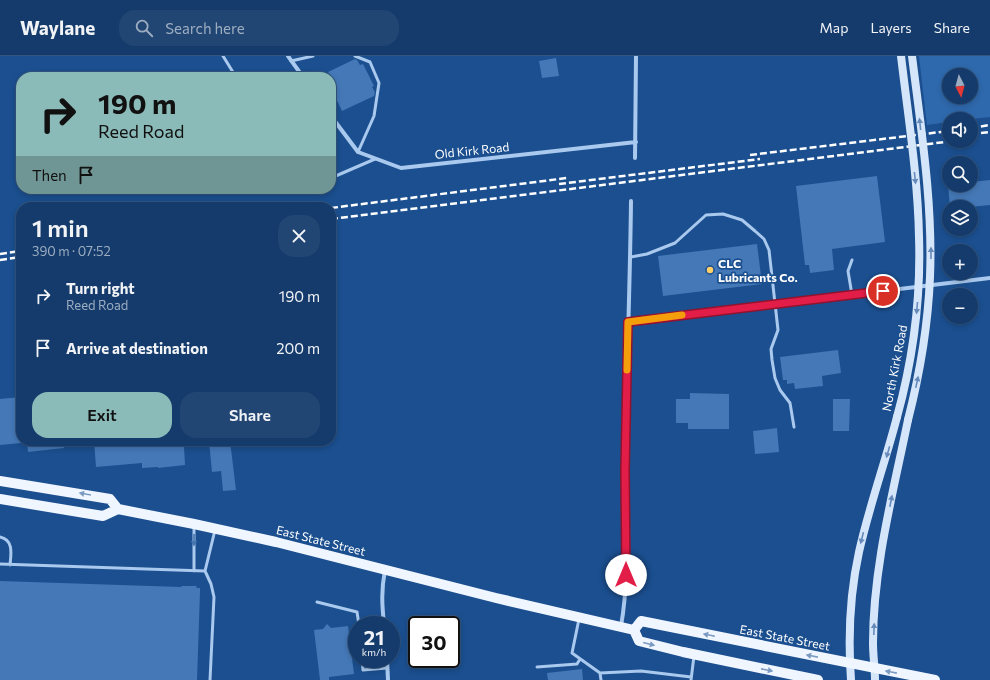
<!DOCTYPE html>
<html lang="en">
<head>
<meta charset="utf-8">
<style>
  :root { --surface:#143b6b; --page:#214673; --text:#f1f3f6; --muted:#9dadc1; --line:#33557e; --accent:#8bbbb9 }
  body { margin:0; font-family:Commissioner,sans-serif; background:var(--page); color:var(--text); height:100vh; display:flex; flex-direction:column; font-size:15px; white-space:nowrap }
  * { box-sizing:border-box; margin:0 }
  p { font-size:13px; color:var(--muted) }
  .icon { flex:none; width:22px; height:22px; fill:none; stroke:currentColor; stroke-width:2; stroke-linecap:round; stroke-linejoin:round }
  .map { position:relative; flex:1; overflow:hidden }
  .sheet { position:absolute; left:16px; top:146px; width:320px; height:244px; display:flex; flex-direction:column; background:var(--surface); border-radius:16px; box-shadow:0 2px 6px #0003,0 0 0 1px var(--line) }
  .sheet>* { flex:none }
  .banner { position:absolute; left:16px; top:16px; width:320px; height:122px; border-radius:16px; box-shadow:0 2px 6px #0003,0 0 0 1px var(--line); background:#8bbbb9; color:#111; overflow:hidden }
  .needle { width:26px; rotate:174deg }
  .tools { position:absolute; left:942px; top:12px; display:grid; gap:8px }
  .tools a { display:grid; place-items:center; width:36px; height:36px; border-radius:50%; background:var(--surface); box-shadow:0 2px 6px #0003,0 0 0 1px var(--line); font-size:20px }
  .speed { position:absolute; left:348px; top:560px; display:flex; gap:8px; font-size:20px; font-weight:700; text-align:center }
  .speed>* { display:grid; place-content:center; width:52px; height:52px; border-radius:50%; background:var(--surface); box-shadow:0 2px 6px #0003,0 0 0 1px var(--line); line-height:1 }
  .speed small { font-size:10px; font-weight:400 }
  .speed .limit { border:2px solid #111; border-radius:6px; background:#fff; color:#111 }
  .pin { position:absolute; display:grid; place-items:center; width:34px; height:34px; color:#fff; margin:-17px; border:2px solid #fff; border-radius:50%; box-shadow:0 1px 4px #0007 }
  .me { position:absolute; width:44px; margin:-22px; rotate:0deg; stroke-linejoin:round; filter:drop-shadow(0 0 3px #0008) }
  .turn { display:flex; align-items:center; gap:14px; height:84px; padding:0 16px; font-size:18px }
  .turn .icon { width:52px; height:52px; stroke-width:2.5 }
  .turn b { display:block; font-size:28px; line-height:34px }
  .then { display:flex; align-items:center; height:38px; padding:0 16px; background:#0003; gap:8px; font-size:15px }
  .round { display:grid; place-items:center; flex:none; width:42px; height:42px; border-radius:16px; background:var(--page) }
  .overview { display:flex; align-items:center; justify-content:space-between; height:68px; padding:0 16px }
  h1 { font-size:24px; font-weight:600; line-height:30px }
  .button { display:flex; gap:8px; margin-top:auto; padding:8px 16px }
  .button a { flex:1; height:46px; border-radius:16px; background:var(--accent); color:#111; font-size:16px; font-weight:600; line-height:46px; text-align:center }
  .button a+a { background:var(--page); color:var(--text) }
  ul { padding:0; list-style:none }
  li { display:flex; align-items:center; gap:12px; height:52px; padding:0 16px }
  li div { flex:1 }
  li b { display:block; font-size:15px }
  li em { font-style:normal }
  header { display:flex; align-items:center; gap:24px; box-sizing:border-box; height:56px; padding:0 20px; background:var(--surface); border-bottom:1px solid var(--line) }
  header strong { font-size:19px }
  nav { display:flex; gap:22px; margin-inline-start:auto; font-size:14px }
  .search { width:280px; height:36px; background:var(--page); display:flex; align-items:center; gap:10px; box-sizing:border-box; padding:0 14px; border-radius:16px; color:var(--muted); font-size:15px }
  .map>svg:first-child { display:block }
  .green { fill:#2e69ad; fill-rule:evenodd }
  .building { fill:#4478b7 }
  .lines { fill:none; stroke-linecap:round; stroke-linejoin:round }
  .lane { stroke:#a9c9ee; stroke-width:3 }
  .street { stroke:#a9c9ee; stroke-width:4 }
  .secondary { stroke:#d6e6fa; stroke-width:8 }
  .primary { stroke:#f0f6ff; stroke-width:10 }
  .rail { stroke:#fff; stroke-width:2.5; stroke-dasharray:7 3; stroke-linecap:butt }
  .secondary-bridge { stroke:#d6e6fa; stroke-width:8 }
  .oneway { fill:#668bba }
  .oneway2 { fill:#7b9ac1 }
  .oneway3 { fill:#4674ac }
  .route-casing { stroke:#92132f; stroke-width:10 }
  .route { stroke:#e11d48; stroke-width:7 }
  .slow { stroke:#f59e0b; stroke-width:7 }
  .poi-dot { fill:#ffd166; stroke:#1b4f8f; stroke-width:1.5 }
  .labels { text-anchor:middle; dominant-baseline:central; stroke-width:3.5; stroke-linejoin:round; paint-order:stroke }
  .street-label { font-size:12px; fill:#fff; stroke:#1b4f8f }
  .poi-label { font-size:12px; font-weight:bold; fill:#fff; stroke:#1b4f8f; text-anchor:start }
</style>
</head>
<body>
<header>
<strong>Waylane</strong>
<div class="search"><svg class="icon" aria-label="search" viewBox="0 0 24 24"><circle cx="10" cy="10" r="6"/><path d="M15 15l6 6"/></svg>Search here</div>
<nav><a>Map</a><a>Layers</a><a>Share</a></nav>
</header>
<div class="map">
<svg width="990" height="624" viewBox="0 0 990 624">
  <rect width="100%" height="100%" fill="#1b4f8f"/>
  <path class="green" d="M919,0h71v61l-19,2h-22v3l-22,3zM949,19h22v22h-22z"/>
  <path class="building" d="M556,2l3,18 -17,2 -3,-17z
    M355,3l2,1 3,5 3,-1 11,22 -2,1 3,5 -1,4 -32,15 -11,-23v-11l-3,-5z
    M877,120l8,66 -53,7 2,21 -24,3 -1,-8h-4l-9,-79z
    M990,124v25l-21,2h-19l-2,-22h23v-3z
    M757,188l5,40 -99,12 -5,-40z
    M838,294l3,23 -19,3 1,10 -28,3 -1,-6 -7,1v-4h-4l-3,-23z
    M690,337l39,1v35h-41v-6h-12v-24h14z
    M21,341v46l-21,2v-46z
    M833,343h17l-1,32h-16z
    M777,372l2,24 -24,2 -2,-23z
    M27,385h37v7l-36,4z
    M94,385h87l1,6h2l1,18 -27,3v-1l-16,1v-5l-46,4z
    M209,385h21l6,49 -13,1 -2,-20 -9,1z
    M0,525l181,6 1,-1h15l-1,2h4v4l-3,88h-197z
    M327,568l4,4 17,-2 6,48 -25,3v3h-9l-6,-50 9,-1z
    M582,613l1,11h-35l-1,-7z"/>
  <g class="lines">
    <path class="lane" d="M223,0l13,21
      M355,0l15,6 9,21 -5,33 -16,36
      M291,5l22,-5
      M331,122l44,-19
      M631,201l16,-3 28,-11 31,-28 17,-1 19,6 13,11 9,8 5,11 9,80 -7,19 1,11 3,18 5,12 10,13 4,24
      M852,204l-4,11 4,24
      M0,481c14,3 11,17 10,28
      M0,508l205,7
      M194,515v-44
      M317,546l40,10 2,13
      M579,563l-7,34 28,20 1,7
      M362,603l1,11 24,-2
      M537,611l40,-3 3,-5
      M600,617l41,-2 50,6
      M210,624l4,-83 -3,-13 -6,-13 10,-41
      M691,624l3,-24"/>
    <path class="street" d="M288,0l15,21
      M331,60l27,36 43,16 235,-26
      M635,102l1,-102
      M628,266l362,-44
      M384,569c-2,-21 -3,-34 1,-55
      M621,570c9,-50 4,-103 4,-154 1,-90 5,-180 6,-271
      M387,603l1,21"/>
    <path class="secondary" d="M851,624c-3,-42 -1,-87 8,-128 10,-45 26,-89 38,-135
      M875,624c0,-12 -2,-24 -2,-37 0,-75 20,-150 35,-223"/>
    <path class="primary" d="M0,425l110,18 8,10
      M0,443l103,17 15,-7 76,15 82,18 220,56 138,32
      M634,574l7,-9 294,59
      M634,574l5,11 44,11 135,28"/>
    <path class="rail" d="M971,72l19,-3
      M971,78l19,-2
      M750,99l199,-24
      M559,128l201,-25
      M331,152l236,-30
      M331,163l622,-78
      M0,198l21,-3
      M0,204l21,-3"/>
    <path class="secondary-bridge" d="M897,361c16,-58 24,-119 22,-180 -1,-59 -11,-122 -18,-181
      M908,364c12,-47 20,-94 22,-143 3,-74 -9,-148 -18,-221"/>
  </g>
  <defs><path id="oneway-solid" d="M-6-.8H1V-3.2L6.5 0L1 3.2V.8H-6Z"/></defs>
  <g class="oneway">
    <use href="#oneway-solid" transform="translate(920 68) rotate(-96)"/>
    <use href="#oneway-solid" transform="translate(915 122) rotate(84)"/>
    <use href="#oneway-solid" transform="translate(931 197) rotate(-90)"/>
    <use href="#oneway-solid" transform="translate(917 252) rotate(95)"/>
    <use href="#oneway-solid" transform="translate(917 326) rotate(-78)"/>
    <use href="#oneway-solid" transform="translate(888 396) rotate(106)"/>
    <use href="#oneway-solid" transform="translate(891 445) rotate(-79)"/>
    <use href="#oneway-solid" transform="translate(862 482) rotate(104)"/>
    <use href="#oneway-solid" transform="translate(874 573) rotate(-88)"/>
  </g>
  <g class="oneway2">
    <use href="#oneway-solid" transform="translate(85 438) rotate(-170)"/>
    <use href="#oneway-solid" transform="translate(709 579) rotate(-168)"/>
    <use href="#oneway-solid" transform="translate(649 588) rotate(14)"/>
    <use href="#oneway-solid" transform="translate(812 600) rotate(-169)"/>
    <use href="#oneway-solid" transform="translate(767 614) rotate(11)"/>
    <use href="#oneway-solid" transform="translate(891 616) rotate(-169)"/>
  </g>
  <use class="oneway3" href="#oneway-solid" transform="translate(194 484) rotate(91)"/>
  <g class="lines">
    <defs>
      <path id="route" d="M626,519l-1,-104 3,-149 255,-31"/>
    </defs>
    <use href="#route" class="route-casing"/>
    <use href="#route" class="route"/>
    <path class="slow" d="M627,314l1,-48 54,-7"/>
  </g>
  <circle class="poi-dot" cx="710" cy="214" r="4"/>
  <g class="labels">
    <g class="street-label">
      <text transform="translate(472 94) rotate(-6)">Old Kirk Road</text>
      <text transform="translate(894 312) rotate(-79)">North Kirk Road</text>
      <text transform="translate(321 484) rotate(14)">East State Street</text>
      <text transform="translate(785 581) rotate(11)">East State Street</text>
    </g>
    <g class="poi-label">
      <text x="718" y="207">CLC<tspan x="718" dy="14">Lubricants Co.</tspan></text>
    </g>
  </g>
</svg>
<div class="tools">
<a><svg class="needle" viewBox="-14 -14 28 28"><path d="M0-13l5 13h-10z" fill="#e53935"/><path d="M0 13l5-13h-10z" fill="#9dadc1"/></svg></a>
<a><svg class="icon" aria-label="sound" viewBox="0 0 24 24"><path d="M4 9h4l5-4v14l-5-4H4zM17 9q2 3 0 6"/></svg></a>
<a><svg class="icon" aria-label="search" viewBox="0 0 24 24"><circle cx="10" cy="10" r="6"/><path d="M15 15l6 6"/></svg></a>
<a><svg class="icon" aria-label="layers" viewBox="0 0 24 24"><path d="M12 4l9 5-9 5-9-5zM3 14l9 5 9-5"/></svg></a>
<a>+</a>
<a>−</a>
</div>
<div class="speed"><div>21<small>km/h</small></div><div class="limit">30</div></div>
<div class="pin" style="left:883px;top:235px;background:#d93025"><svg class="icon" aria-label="arrive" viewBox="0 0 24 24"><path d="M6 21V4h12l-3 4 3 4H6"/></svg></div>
<svg class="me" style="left:626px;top:519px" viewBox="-20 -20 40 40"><circle r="19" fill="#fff"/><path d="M0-13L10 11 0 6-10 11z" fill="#e11d48"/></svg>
<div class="banner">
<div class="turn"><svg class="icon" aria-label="right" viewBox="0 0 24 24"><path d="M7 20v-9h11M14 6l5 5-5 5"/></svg><div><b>190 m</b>Reed Road</div></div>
<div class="then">Then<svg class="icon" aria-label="arrive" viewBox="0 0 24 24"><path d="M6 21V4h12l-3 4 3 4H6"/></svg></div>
</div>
<section class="sheet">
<div class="overview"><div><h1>1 min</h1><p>390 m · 07:52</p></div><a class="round"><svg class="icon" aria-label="close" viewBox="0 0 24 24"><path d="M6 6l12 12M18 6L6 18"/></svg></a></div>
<ul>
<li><svg class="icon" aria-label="right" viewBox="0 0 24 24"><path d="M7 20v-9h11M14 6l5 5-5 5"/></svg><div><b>Turn right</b><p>Reed Road</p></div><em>190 m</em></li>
<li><svg class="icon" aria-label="arrive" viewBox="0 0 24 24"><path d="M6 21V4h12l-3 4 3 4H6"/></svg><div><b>Arrive at destination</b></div><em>200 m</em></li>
</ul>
<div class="button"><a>Exit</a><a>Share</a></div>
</section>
</div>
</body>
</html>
